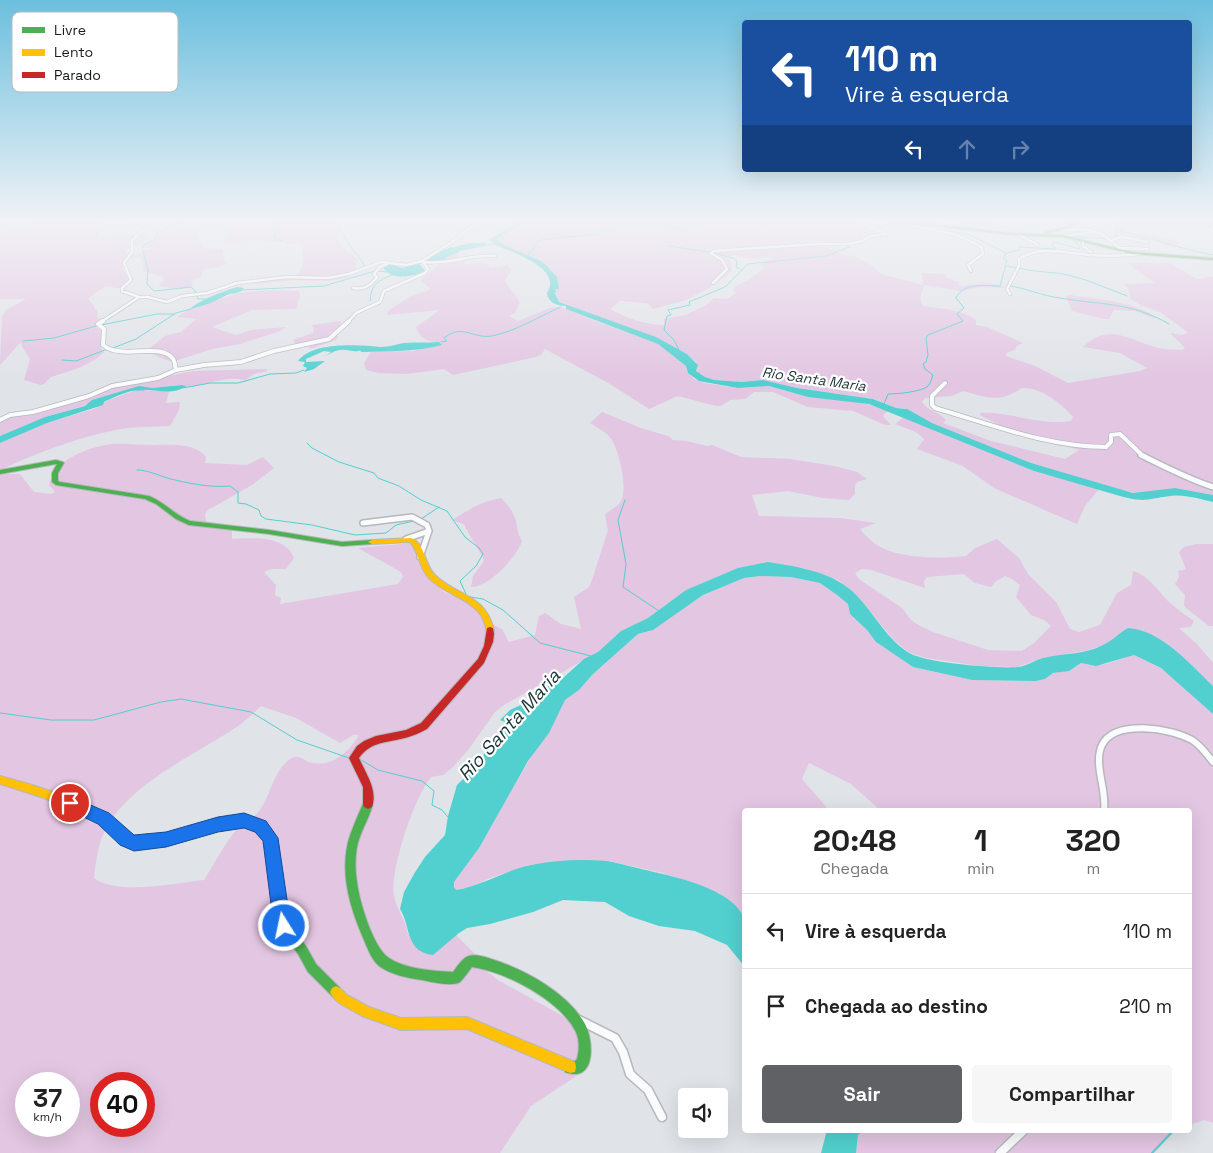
<!DOCTYPE html>
<html lang="pt">
<head>
<meta charset="utf-8">
<style>
  :root { --surface:#fff; --page:#f6f6f6; --text:#222; --muted:#767676; --line:#e0e0e0; --accent:#5f6165 }
  body { margin:0; font-family:"Space Grotesk",sans-serif; background:var(--page); color:var(--text); height:100vh; display:flex; flex-direction:column; font-size:19px; white-space:nowrap }
  * { box-sizing:border-box; margin:0 }
  p { font-size:16px; color:var(--muted) }
  .icon { flex:none; width:28px; height:28px; fill:none; stroke:currentColor; stroke-width:2; stroke-linecap:round; stroke-linejoin:round }
  .map { position:relative; flex:1; overflow:hidden }
  .panel { position:absolute; left:742px; top:808px; width:450px; height:325px; display:flex; flex-direction:column; background:var(--surface); border-radius:5px; box-shadow:0 5px 20px #0002 }
  .panel>* { flex:none }
  .hud { position:absolute; left:742px; top:20px; width:450px; height:152px; border-radius:5px; box-shadow:0 5px 20px #0002; background:#1a4fa0; color:#fff; overflow:hidden }
  .fabs { position:absolute; left:678px; top:1088px; display:grid; gap:10px }
  .fabs a { display:grid; place-items:center; width:50px; height:50px; border-radius:5px; background:var(--surface); box-shadow:0 5px 20px #0002; font-size:25px }
  .speed { position:absolute; left:15px; top:1072px; display:flex; gap:10px; font-size:25px; font-weight:700; text-align:center }
  .speed>* { display:grid; place-content:center; width:65px; height:65px; border-radius:50%; background:var(--surface); box-shadow:0 5px 20px #0002; line-height:1 }
  .speed small { font-size:12px; font-weight:400 }
  .speed .limit { border:8px solid #d22; background:#fff; color:#111 }
  .pin { position:absolute; display:grid; place-items:center; width:42px; height:42px; color:#fff; margin:-21px; border:2px solid #fff; border-radius:50%; box-shadow:0 1px 5px #0007 }
  .me { position:absolute; width:55px; margin:-28px; rotate:350deg; stroke-linejoin:round; filter:drop-shadow(0 0 4px #0008) }
  .turn { display:flex; align-items:center; gap:18px; height:105px; padding:0 20px; font-size:22px }
  .turn .icon { width:65px; height:65px; stroke-width:2.5 }
  .turn b { display:block; font-size:35px; line-height:42px }
  .lanes { display:flex; align-items:center; height:48px; padding:0 20px; background:#0003; justify-content:center; gap:25px; direction:ltr }
  .lanes .off { opacity:.35 }
  .eta { display:flex; justify-content:space-evenly; align-items:center; height:85px; text-align:center }
  .eta b { font-size:30px; font-weight:700; line-height:35px }
  .action { display:flex; gap:10px; margin-top:auto; padding:10px 20px }
  .action a { flex:1; height:58px; border-radius:5px; background:var(--accent); color:#fff; font-size:20px; font-weight:700; line-height:58px; text-align:center }
  .action a+a { background:var(--page); color:var(--text) }
  ul { padding:0; list-style:none }
  li { display:flex; align-items:center; gap:15px; height:75px; padding:0 20px; border-top:1px solid var(--line) }
  li div { flex:1 }
  li b { display:block; font-size:19px }
  li em { font-style:normal }
  .map>svg:first-child { display:block }
  .green { fill:#e3c6e2; fill-rule:evenodd }
  .water { fill:#51d0cf }
  .lines { fill:none; stroke-linecap:round; stroke-linejoin:round }
  .stream-far1 { stroke:#51d0cf; stroke-width:1 }
  .stream { stroke:#51d0cf; stroke-width:2 }
  .street-far4-casing { stroke:#b6b8bc; stroke-width:4 }
  .street-far3-casing { stroke:#b6b8bc; stroke-width:5.5 }
  .street-far2-casing { stroke:#b6b8bc; stroke-width:8 }
  .street-far1-casing { stroke:#b6b8bc; stroke-width:9 }
  .street-casing { stroke:#b6b8bc; stroke-width:11 }
  .fast-casing { stroke:#b6b8bc; stroke-width:2 }
  .slow-casing { stroke:#b6b8bc; stroke-width:2 }
  .jam-casing { stroke:#b6b8bc; stroke-width:2 }
  .street-far4 { stroke:#fafbfc; stroke-width:2.5 }
  .street-far3 { stroke:#fafbfc; stroke-width:4 }
  .street-far2 { stroke:#fafbfc; stroke-width:5 }
  .street-far1 { stroke:#fafbfc; stroke-width:6 }
  .street { stroke:#fafbfc; stroke-width:8 }
  .fast { fill:#4caf50; fill-rule:evenodd }
  .slow { fill:#ffc107; fill-rule:evenodd }
  .jam { fill:#c62828; fill-rule:evenodd }
  .route { fill:#1a73e8; stroke:#114b97 }
  .labels { text-anchor:middle; dominant-baseline:central; stroke-width:4.5; stroke-linejoin:round; paint-order:stroke }
  .far-water-label { font-size:14px; font-style:italic; fill:#1d3635; stroke:#fff }
  .near-water-label { font-size:19px; font-style:italic; fill:#1d3635; stroke:#fff }
  .key { fill:#fff; stroke:#babbbc; stroke-width:1 }
  .key-label { font-size:14px; fill:#191b1e }
</style>
</head>
<body>
<div class="map">
<svg width="1213" height="1153" viewBox="0 0 1213 1153">
  <rect width="100%" height="100%" fill="#e0e3e8"/>
  <path class="green" d="M33,219h111l-42,4 -7,3 4,6 -2,5 51,-3 1,4 -6,2 2,2 -19,8 2,7 28,-10 -14,1 22,-15 36,-3 -3,5c9,18 6,12 26,14l1,13 3,1 -8,4 -15,2 -3,8 -11,4 3,2 -2,4 -11,2 -22,-3 6,-5 -1,-4 -20,-6v-9l-2,-4h-15l-4,10 7,12 -6,9 -17,-3 -18,12 9,13 1,8 11,-2 -14,9 6,5v17l3,4 -8,7 -17,9 -28,9 -7,7 -3,1 -17,-5 6,-21 -8,-12 -1,-5 -21,23 2,-49 4,-6 20,-11h-26v-63l28,-12z
    M239,219h3v5l5,2 30,-3 2,-4h63l-4,8 4,2 -6,9 11,14 11,7 -3,7 4,4 -1,2 -10,5 -18,4 -35,-1 -38,4 1,-3 41,-7 5,-15 -2,-7 2,-5c-6,-6 -13,-1 -20,-4l5,-4h-2c-13,6 -24,0 -38,1 -9,1 -15,6 -24,2l7,-15z
    M531,219h319l36,16 -16,3 -17,7 -27,2 18,8 13,2 17,10 7,7 42,11 -1,-12 23,1 2,4 12,4v3l3,1c12,-1 33,-6 43,2l-25,-1 -19,4 -37,-6 -4,13 3,8c18,3 38,3 53,14v5l11,2 36,16 -6,3 -2,4 -9,3v3l29,10 33,17 72,-12 7,-3 -27,-15 -37,-6c25,-24 44,-8 72,0 8,3 18,2 27,3l3,-2 -15,-15 12,2 6,-2 -2,-2 -26,-19 -18,-6 -11,-7 -2,-9 -5,-6 31,-1 -28,-20h43l27,16 16,-3v219l-38,-7 -38,5 -9,-1 -97,-29 -99,-40 -28,-15h-8l-22,-9 -77,-11 -34,-8 -21,2 -28,-2 -9,-3 -9,-6 2,-3 -2,-6 -9,-8 -26,-14 -102,-38 -3,-11h-3l5,-1 -1,-13 -14,-14 -40,-18 -7,-6zM732,255l22,4 20,-1 -16,7 7,2 -15,12 -15,8 -2,4 3,2 -9,6 -13,-1 -9,8 -20,9 -21,4v6c-18,0 -38,-7 -54,-16l10,-8 27,2 6,6 33,-9 25,-13 21,-16 -1,-10 -4,-3zM1022,388c19,-1 39,15 51,29l-2,4c-32,5 -61,-10 -91,-8v2l25,13 74,22 -14,9 -74,-18 -48,-18 3,-3c-7,-8 -18,-9 -24,-18l3,-4 27,-2 11,-5c25,7 36,12 59,-3z
    M926,219h61l16,7 20,4 2,3 -20,-1 -1,-3z
    M1121,219h92v13l-30,-2 -1,3 -29,-10 -7,5 -17,-4 1,2 -3,2 -1,6 -8,-1 1,-2 -7,-3 6,-2 -3,-3z
    M1145,233l36,9 -9,5 -24,-10 -1,4 -19,-3v-3z
    M458,253v5l11,1 -5,3 1,2 20,-1 6,5 17,-3 3,5 -6,11 15,21 -5,11 -6,3 9,5 32,-13 7,-1 9,2 29,12 53,19 10,4 28,22 1,5 7,8 10,4 34,5 31,-2 40,11 52,5 29,9 -5,2 -2,3 8,9h-6l-32,-14 -45,-4 -35,-15h-19l-9,7 -15,1 -9,6h-5l-38,-10 -29,13 -39,-25 -65,-35 -4,6 -5,2 -83,18 -9,-6 -38,5 -27,-1 -13,-3 -2,-7 7,-11 43,-1 9,-4 19,-2 -2,-3c-11,1 -21,-4 -24,-15l24,-17 -53,5 1,-4 21,-14 22,-8 -11,-9 13,-10 14,-13z
    M270,290l29,1 1,5 -4,13 -44,1 -40,17 24,8 15,-5 35,-3 -6,4 -40,13 -28,5 -40,13 -25,-10 -1,-1 19,-15 16,-4 15,-13 -19,-2 13,-8 48,-16z
    M1069,295c21,3 72,7 87,24l-21,-8 -21,-1 -5,9h-5l-32,-8 -6,-15z
    M341,321l-1,8 -5,4 3,4 -2,3 -25,9 -4,-3 -7,1 -5,-3 -2,-4 20,-7 1,-5 -3,-3z
    M267,369v2l-13,3 -9,6c-21,-5 -40,6 -60,7l1,-1 -4,-1 -30,3h-18l-42,12 -5,5 -42,12 -45,19v-16l108,-32 85,-17z
    M136,390l33,1 -3,12 14,-1 -1,8 -9,16c-18,1 -36,0 -54,4 -41,8 -79,23 -116,40v-27l47,-20 47,-14 15,-9z
    M602,412l39,16 27,8 5,4 14,1 20,5 5,-1 29,12 49,2 44,7 23,6 10,7 -10,3 -2,3v9l-6,6 -26,-2 -35,-7 -36,4 7,21 81,2 36,5 -16,6c4,5 9,10 14,14 20,16 68,16 92,13l9,-8 22,-9 22,19 9,16 28,28 14,27 9,3 21,-7 17,-32 14,-8 2,-14c15,4 26,21 36,31 8,7 16,13 25,19l-3,6 -12,1 18,16 16,19v23c-21,-20 -54,-56 -85,-58l-24,17 -19,6 -42,7 -26,9 -37,-1 -54,-8 -18,-6 -15,-13 -35,-42 -20,-17 -10,-2 -21,-9 -37,-6 -50,13 -34,14 -38,28 -27,13 -23,21 -94,53 -9,7 -27,38 -15,17 -10,8 -12,2c-16,19 -42,94 -37,119 3,14 12,25 14,38l42,6 6,-5 25,25 3,9 14,11 70,39 14,13 4,33 -8,10 -47,31 -31,47h-500v-679h20l14,18 18,2 3,-2 -6,-7c4,-25 41,-39 64,-41 13,-1 26,1 39,1 16,0 43,-3 54,12l-1,6 42,2 16,-8 11,11 -22,17 -44,25 -3,4 1,7 23,5 3,2v11c20,-1 53,-4 62,19l-8,11h-14l-8,3 12,13 -1,10 6,3 -1,6 118,-20 5,-7 -2,-5 -43,-24 56,-5 19,36 11,13 27,11 21,21 10,5 7,13 26,-7 4,-19 6,-3 16,11 20,5 -7,-32 15,-10 3,-7 16,-50 -3,-15c4,-5 11,-7 15,-12 9,-13 -1,-56 -11,-67 -5,-5 -13,-9 -19,-13zM862,569l9,1 54,18 -1,-7 3,-4 37,-3 11,9 16,4 4,-5 10,-6 7,3 8,6 -4,12 15,18 13,5 7,6 -17,17 -12,8 -34,-1 -55,-18 -13,-6 -9,-6 -9,-12 -43,-29 -4,-6zM261,706l35,12 44,25 13,-8h6c-10,17 -28,34 -50,27 -6,-2 -10,-8 -17,-4 -17,10 -19,29 -28,45 -3,6 -8,13 -14,17 -3,2 -7,3 -10,6 -11,10 -27,40 -36,54 -29,3 -86,16 -110,-2 2,-20 5,-41 17,-58 29,-42 86,-66 127,-94 8,-5 15,-13 23,-20zM26,1084h43v42h-43zM101,1084h43v42h-43z
    M904,417l130,54 65,18 -14,17 -8,18 -83,-36 -31,-22 -46,-17 7,-10 -8,-7 -21,-8z
    M501,498c6,6 11,12 14,20 3,9 2,16 7,23 -5,16 -33,46 -51,46l2,-11 11,-15c0,-4 -17,-29 -20,-37l-12,-4c20,-12 26,-17 49,-22z
    M1196,544h17v82h-4l-23,-18 -2,-3 1,-10 -10,-11 4,-7 -1,-6 8,-2 -7,-17 5,-5z
    M760,576l31,1 29,6 17,12 11,9 2,10 17,16 9,12 37,25 59,13 64,1c10,-2 12,-6 19,-8 10,-3 17,-2 26,-10 19,5 34,-1 51,-9l32,16 49,44v409l-9,-3 -14,5v-315h-310l-29,-26 -42,-21 -7,16 27,31h-84v111l-6,-10 -16,-14 -16,-9 -44,-15 -54,-12 -81,4 -38,13 -22,10 -13,2 -1,-8 25,-34 17,-32 69,-116 14,-10 14,-16 45,-40 12,-3 53,-36 41,-17z
    M865,1130h311l-22,23h-298l2,-18z"/>
  <path class="water" d="M531,219l-35,20 8,6 39,17 14,15 2,12 -5,1 3,1 -2,2 4,9 97,35 31,17 11,11 -2,6 9,6 9,3 28,2 21,-2 34,8 76,11 23,9 11,1 25,14 99,40 102,30 42,-5 38,7v7c-13,-3 -29,-8 -43,-6 -23,3 -25,7 -50,0l-86,-25 -165,-67 -61,-7 -39,-11 -31,2 -39,-7 -11,-8 -2,-7 -28,-22 -92,-35v-3c-10,0 -18,-4 -19,-13 16,-24 -33,-40 -49,-47 -4,-1 -5,-5 -9,-6l32,-20z
    M471,243h16l-2,3 -26,5v1l-12,5 -6,5 -14,-1 1,-4 23,-10 3,1 3,-2z
    M419,263l6,8c-14,7 -36,9 -42,-4l6,-3 14,4z
    M238,287l6,1c-5,7 -12,4 -19,8 -11,6 -22,10 -35,13 8,-8 37,-20 48,-22z
    M439,342l3,3c-27,7 -53,6 -80,7l-2,-1 1,-1c-6,3 -10,0 -16,0 -8,-1 -16,4 -22,8l8,-6 -7,-1 -18,8v3l19,-1 -11,8 -10,3 3,-4 -4,-2 2,-4 -7,-1c15,-20 61,-16 83,-14 8,0 16,-3 23,-4 12,-1 23,0 35,-1z
    M182,385l4,1 -1,1c-14,9 -32,1 -47,3 -11,1 -24,7 -34,12l-1,3 -56,18 -47,20v-7l45,-19 40,-11 7,-6 47,-14 13,2z
    M768,562c31,5 68,10 90,35 17,18 29,42 51,56 17,10 90,16 109,14 9,-1 17,-7 25,-9 20,-5 41,-3 60,-13 9,-4 16,-12 25,-17 33,2 62,36 85,58v28l-52,-46 -27,-13 -38,11 -15,-3 -12,8 -16,2 -8,6 -9,2 -64,-1 -59,-13 -37,-25 -9,-12 -17,-16 -2,-10 -11,-9 -17,-12 -29,-6 -31,-1 -16,2 -41,17 -50,35 -15,4 -45,40 -14,16 -14,10 -16,33 -21,28 -49,87 -25,34v5l2,3c26,-4 49,-20 75,-25 25,-5 50,-6 76,-4 7,1 14,3 22,5 30,8 106,19 116,55 3,12 0,34 0,46l-18,-22 -32,-14 -36,-5 -30,-10 -24,-14 -42,-2 -30,12 -43,12 -23,4 -8,5 -26,22c-28,-3 -22,-29 -33,-46l4,-17 10,-18 11,-17 20,-22 3,-19 9,-31 24,-23 6,-16 21,-23 -8,-3 10,-10 26,-12 15,-15 12,-5 21,-19 14,-7 23,-21 27,-13 38,-28 52,-22z
    M827,1130h38l-7,5 -2,18h-35z"/>
  <g class="lines">
    <path class="stream-far1" d="M282,219l-8,17 1,3 8,2
      M345,219l-6,7 12,21 14,19
      M887,219l10,3
      M1114,219l2,18
      M630,225l55,4 37,-10
      M917,226l51,8 38,19
      M1116,230c33,7 64,19 97,25
      M1072,237l41,2
      M142,246l13,-7c4,-13 20,-14 32,-17v-3
      M486,246l9,-3
      M668,246l41,6
      M142,247l6,23 -1,14 7,7 37,-4 6,6
      M713,253l20,5 4,3 -1,6 6,3
      M528,256l2,-5 5,-3 -2,-2 7,-6 56,-6 35,-10 3,-5
      M1007,266l9,2
      M1019,268c18,5 35,3 53,8 19,5 37,13 55,20
      M377,271l11,1
      M1011,286c17,3 32,10 49,12 40,7 72,4 109,26
      M241,290l83,-4 51,-15
      M197,296l1,3h11
      M370,301c1,-18 9,-21 25,-27
      M101,325l56,-11h17
      M23,341l31,-3 42,-12
      M441,342l6,-1 -3,-3c19,-15 28,1 48,-2 24,-5 46,-19 69,-29
      M113,348l23,-9 40,-26 15,-4
      M680,352l-6,-12 -10,-10 3,-14 4,-1 -3,-5 22,-5 -1,-3 36,-15 23,-23 78,-8 23,-9
      M62,360l14,1 29,-11
      M183,388l27,-5h28l32,-9 26,-1 8,-3
      M133,390h11
      M884,404l4,-10c8,0 34,-2 40,-8 2,-2 4,-8 5,-11l-8,-6 -2,-5 3,-2 2,-7 -2,-17 2,-3 35,-14 -6,-7 7,-6 -8,-10c8,-16 29,-12 44,-12l7,-25 -4,-3 4,-5 12,-3v-3l37,2 -4,-4 2,-3 26,7 -2,-5 -8,-5
      M307,443l5,5 27,14 35,11 4,5 21,8 22,14 26,11 18,26 14,11 4,6 -7,12 -16,15 6,13
      M137,470c10,0 21,5 30,8 20,5 43,10 63,8l8,6v11l8,1 13,6 2,6 5,3 46,6 43,10 31,-2 10,-8 18,-4
      M625,500l-7,20 8,44 -3,23 36,24
      M421,519l18,-12
      M470,597l13,2 20,11 37,33 51,13
      M0,713l51,7h43l67,-18 20,-3 70,13 46,28 52,18
      M358,758l20,12 44,11 12,10 -2,14 10,5 6,7"/>
    <path class="stream" d="M1152,1153l22,-23"/>
    <defs>
      <path id="street-far4" d="M169,219l-30,14 -7,8v11l-8,11 7,17 -9,8v3l17,6h9l19,5 15,-6 26,-3 29,-10 50,-6 41,1 21,-4 32,-12 25,3 16,-4 30,-19 29,-23
        M898,223c29,7 59,7 84,25l1,6 -15,11 3,6
        M1087,227l14,-4v-4
        M1213,227l-3,3 3,2
        M1062,230c33,-1 37,-2 61,22
        M1017,234l21,11
        M1063,236l34,-4
        M1112,240l10,-3 26,5
        M1083,241v5l8,6
        M1120,248l28,1
        M423,262c25,3 47,-8 72,-6
        M713,283l14,-14 -5,-9 -11,-7 3,-2 103,-7h30l15,-3 9,-5 16,-2 -36,-15
        M353,288c11,2 17,-2 24,-11l-3,-3 6,-7 7,-3
        M1010,294l-3,-5 12,-23v-7c20,-14 47,-6 70,-4 17,1 34,1 51,-1
        M101,322l38,-25
        M348,322l8,-9 24,-11 4,-11 41,-18 3,-4 -6,-8"/>
      <path id="street-far3" d="M103,321l-5,3 6,5 -1,16c19,16 58,-4 70,14 2,2 2,8 3,11
        M945,383l-13,13v9l3,3c55,16 113,39 171,39l5,-5v-7l9,-1 23,22
        M0,420l10,-5 23,-3 56,-16 23,-10 46,-8 18,-8 28,-5 37,-3 33,-11 55,-12 20,-18"/>
      <path id="street-far2" d="M1141,455c24,12 47,24 72,32
        M363,523l49,-6 15,8 2,6 -23,8
        M420,557l9,-26"/>
      <path id="street-far1" d="M1104,810c3,-20 -11,-46 -2,-65 13,-26 69,-17 90,-5 8,5 15,14 21,22"/>
      <path id="street" d="M577,1019l38,19 8,14 7,22 18,16 14,27
        M1000,1153l24,-23"/>
      <path id="fast" d="M875,219h7l13,3 30,1 87,10 51,2 69,17 81,6v2l-81,-6 -69,-17 -51,-2 -87,-10 -30,-1z
        M1067,219h4l4,3 -4,6 -24,5 -2,-1 24,-6 2,-4z
        M56,460l7,2 1,1 -6,10v8l2,1 89,14c15,6 26,19 41,25l79,9 73,12 30,-2 4,2 -4,2 -30,2 -73,-12 -80,-9 -13,-6 -20,-15 -11,-5 -89,-14 -4,-3v-9l5,-9h-1l-56,10v-4z
        M368,799l4,2 1,3c-4,15 -13,28 -16,43 -2,12 -2,23 0,35 2,18 16,66 32,76 16,11 45,13 64,14 4,-5 10,-15 16,-16 6,-2 16,1 22,3 33,10 77,34 94,65 9,17 11,60 -20,48l-1,-5 1,-5 5,-1h5l2,-2c2,-8 3,-18 -1,-27 -16,-32 -70,-60 -104,-65 -4,5 -8,11 -12,15 -7,5 -29,0 -38,-2 -14,-2 -31,-5 -43,-14 -8,-7 -11,-17 -15,-26 -13,-30 -23,-61 -17,-93 2,-13 12,-33 17,-46z
        M244,816l20,7 10,11 15,90 17,22 10,18 24,24 2,4 -2,4 -4,2 -4,-2 -24,-24 -10,-18 -18,-24 -2,-4 -13,-86 -8,-10 -13,-4 -26,4 -52,14 -32,4 -12,-4 -13,-14 -1,-3 1,-3 4,-2c8,3 12,13 21,16l32,-4 52,-14z"/>
      <path id="slow" d="M411,538c15,6 13,28 25,38 23,21 49,18 58,54l-1,2h-6c-2,-6 -3,-13 -7,-18 -13,-17 -38,-21 -52,-37 -9,-10 -9,-25 -18,-35l-38,2 -4,-2 4,-2z
        M0,776c23,6 109,30 118,51l-1,3 -4,2 -4,-2c-33,-23 -70,-34 -109,-46z
        M336,986l4,2 7,7 22,12 32,11 66,-1 108,45 1,5 -1,5 -5,1 -103,-44 -66,1 -39,-14 -23,-13 -7,-7 -2,-4 2,-4z"/>
      <path id="jam" d="M490,627l3,1 1,6 -1,8 -9,21 -57,66c-7,4 -14,7 -22,9 -18,5 -34,3 -46,20 7,16 19,32 13,49l-4,2 -4,-2 -1,-3v-17l-14,-29 8,-12 7,-5 12,-5 30,-6 15,-7 57,-64 6,-13 3,-18z"/>
    </defs>
    <use href="#street-far4" class="street-far4-casing"/>
    <use href="#street-far3" class="street-far3-casing"/>
    <use href="#street-far2" class="street-far2-casing"/>
    <use href="#street-far1" class="street-far1-casing"/>
    <use href="#street" class="street-casing"/>
    <use href="#fast" class="fast-casing"/>
    <use href="#slow" class="slow-casing"/>
    <use href="#jam" class="jam-casing"/>
    <use href="#street-far4" class="street-far4"/>
    <use href="#street-far3" class="street-far3"/>
    <use href="#street-far2" class="street-far2"/>
    <use href="#street-far1" class="street-far1"/>
    <use href="#street" class="street"/>
    <use href="#fast" class="fast"/>
    <use href="#slow" class="slow"/>
    <use href="#jam" class="jam"/>
  </g>
  <linearGradient id="sky" x2="0" y2="1"><stop stop-color="#6bbfde"/><stop offset="0.58" stop-color="#f1f2f5"/><stop offset="1" stop-color="#f1f2f5" stop-opacity="0"/></linearGradient>
  <rect width="1213" height="380" fill="url(#sky)"/>
  <path class="route" d="M70,796l39,17 25,22 32,-3 52,-15 26,-4 22,8 12,17 12,82 2,6 -2,6 -6,3 -6,-3 -5,-12 -10,-79 -8,-9 -11,-4 -26,4 -52,15 -32,4 -14,-6 -22,-21 -33,-16 -3,-5 3,-5z"/>
  <g class="labels">
    <g class="far-water-label">
      <text transform="translate(814 379) rotate(8)">Rio Santa Maria</text>
    </g>
    <g class="near-water-label">
      <text transform="translate(509 725) rotate(-48)">Rio Santa Maria</text>
    </g>
  </g>
  <rect x="12" y="12" width="166" height="80" rx="8" class="key"/>
  <rect x="22" y="27" width="23" height="6" fill="#4caf50"/>
  <rect x="22" y="49" width="23" height="7" fill="#ffc107"/>
  <rect x="22" y="72" width="23" height="6" fill="#c62828"/>
  <g class="key-label">
    <text x="54" y="35">Livre</text>
    <text x="54" y="57">Lento</text>
    <text x="54" y="80">Parado</text>
  </g>
</svg>
<div class="fabs">
<a><svg class="icon" aria-label="sound" viewBox="0 0 24 24"><path d="M4 9h4l5-4v14l-5-4H4zM17 9q2 3 0 6"/></svg></a>
</div>
<div class="speed"><div>37<small>km/h</small></div><div class="limit">40</div></div>
<div class="pin" style="left:70px;top:803px;background:#d93025"><svg class="icon" aria-label="arrive" viewBox="0 0 24 24"><path d="M6 21V4h12l-3 4 3 4H6"/></svg></div>
<svg class="me" style="left:284px;top:926px" viewBox="-20 -20 40 40"><circle r="17" fill="#1a73e8" stroke="#fff" stroke-width="3"/><path d="M0-11L8 9 0 5-8 9z" fill="#fff"/></svg>
<div class="hud">
<div class="turn"><svg class="icon" aria-label="left" viewBox="0 0 24 24"><path d="M17 20v-9H6M10 6l-5 5 5 5"/></svg><div><b>110 m</b>Vire à esquerda</div></div>
<div class="lanes"><svg class="icon" aria-label="left" viewBox="0 0 24 24"><path d="M17 20v-9H6M10 6l-5 5 5 5"/></svg><svg class="icon off" aria-label="ahead" viewBox="0 0 24 24"><path d="M12 20V5M6 11l6-6 6 6"/></svg><svg class="icon off" aria-label="right" viewBox="0 0 24 24"><path d="M7 20v-9h11M14 6l5 5-5 5"/></svg></div>
</div>
<section class="panel">
<div class="eta">
<div><b>20:48</b><p>Chegada</p></div>
<div><b>1</b><p>min</p></div>
<div><b>320</b><p>m</p></div>
</div>
<ul>
<li><svg class="icon" aria-label="left" viewBox="0 0 24 24"><path d="M17 20v-9H6M10 6l-5 5 5 5"/></svg><div><b>Vire à esquerda</b></div><em>110 m</em></li>
<li><svg class="icon" aria-label="arrive" viewBox="0 0 24 24"><path d="M6 21V4h12l-3 4 3 4H6"/></svg><div><b>Chegada ao destino</b></div><em>210 m</em></li>
</ul>
<div class="action"><a>Sair</a><a>Compartilhar</a></div>
</section>
</div>
</body>
</html>
